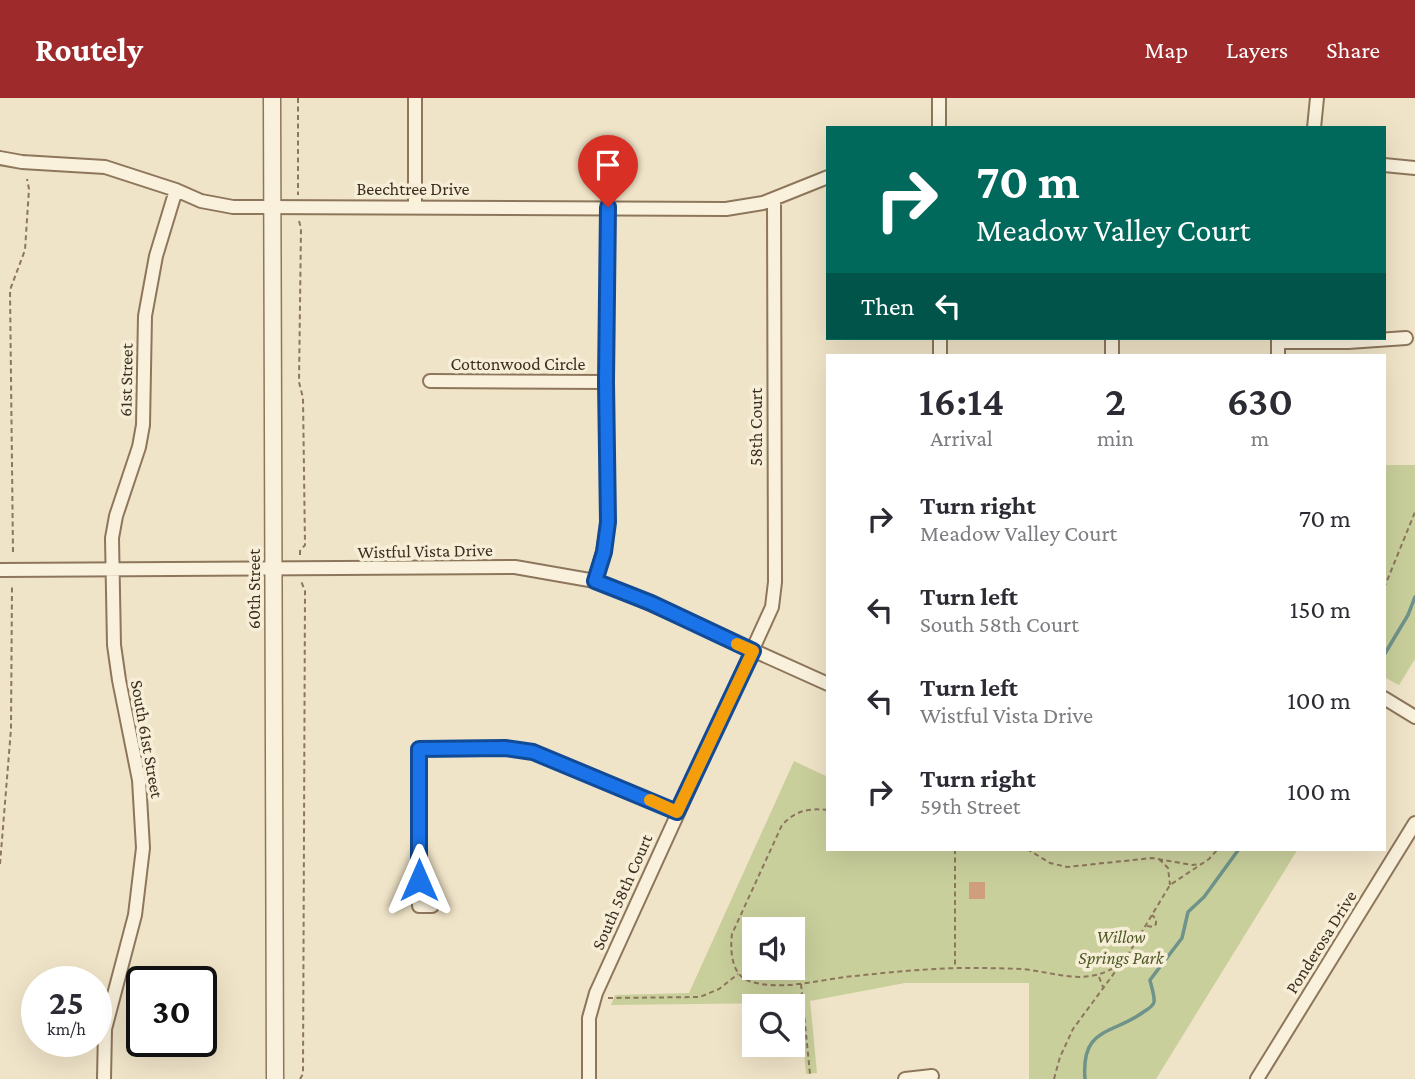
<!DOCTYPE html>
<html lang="en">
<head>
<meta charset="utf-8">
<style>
  :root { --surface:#fff; --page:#f7f7f7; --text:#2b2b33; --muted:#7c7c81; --accent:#9e2a2b }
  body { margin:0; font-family:"Crimson Pro",serif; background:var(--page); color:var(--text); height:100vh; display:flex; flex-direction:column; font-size:26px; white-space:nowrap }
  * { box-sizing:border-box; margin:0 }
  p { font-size:23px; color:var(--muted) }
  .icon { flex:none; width:38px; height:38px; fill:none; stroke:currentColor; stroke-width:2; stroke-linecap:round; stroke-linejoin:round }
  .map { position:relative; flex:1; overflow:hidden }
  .sheet { position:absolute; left:826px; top:256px; width:560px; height:497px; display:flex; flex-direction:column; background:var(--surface); border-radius:0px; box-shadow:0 7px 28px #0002 }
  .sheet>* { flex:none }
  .banner { position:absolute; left:826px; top:28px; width:560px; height:214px; border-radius:0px; box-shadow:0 7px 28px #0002; background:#00695c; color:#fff; overflow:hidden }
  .fabs { position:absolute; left:742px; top:819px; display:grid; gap:14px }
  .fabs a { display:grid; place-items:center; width:63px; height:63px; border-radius:0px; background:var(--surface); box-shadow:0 7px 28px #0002; font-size:35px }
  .speed { position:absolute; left:21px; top:868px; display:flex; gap:14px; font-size:35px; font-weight:700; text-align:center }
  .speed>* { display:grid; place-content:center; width:91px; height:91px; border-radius:50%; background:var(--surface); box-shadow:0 7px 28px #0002; line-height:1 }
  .speed small { font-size:18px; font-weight:400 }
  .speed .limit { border:4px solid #111; border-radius:10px; background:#fff; color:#111 }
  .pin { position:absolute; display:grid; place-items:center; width:60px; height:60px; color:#fff; margin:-72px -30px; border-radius:50% 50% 50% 0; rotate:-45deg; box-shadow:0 0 7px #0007 }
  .pin .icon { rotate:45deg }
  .me { position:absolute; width:77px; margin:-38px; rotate:0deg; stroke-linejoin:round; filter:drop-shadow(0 0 5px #0008) }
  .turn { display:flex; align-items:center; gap:24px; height:147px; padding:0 35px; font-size:32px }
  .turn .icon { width:91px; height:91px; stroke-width:2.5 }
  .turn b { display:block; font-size:49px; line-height:60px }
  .then { display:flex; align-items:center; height:66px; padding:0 35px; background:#0003; gap:14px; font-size:26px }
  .eta { display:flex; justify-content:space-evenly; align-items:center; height:119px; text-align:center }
  .eta b { font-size:42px; font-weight:600; line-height:49px }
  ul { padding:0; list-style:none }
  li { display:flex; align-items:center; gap:21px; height:91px; padding:0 35px }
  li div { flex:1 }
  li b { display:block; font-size:26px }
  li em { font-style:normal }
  header { display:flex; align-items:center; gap:42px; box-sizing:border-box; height:98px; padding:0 35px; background:var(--accent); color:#fff }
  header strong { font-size:33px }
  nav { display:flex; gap:38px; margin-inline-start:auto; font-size:24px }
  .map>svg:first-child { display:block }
  .green { fill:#c9cf9b; fill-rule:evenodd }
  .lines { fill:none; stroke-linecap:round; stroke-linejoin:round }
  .stream { stroke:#6f938a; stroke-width:3.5 }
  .building { fill:#cf9f7d }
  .minor-casing { stroke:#8d765c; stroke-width:16 }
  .tertiary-casing { stroke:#8d765c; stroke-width:19 }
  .path { stroke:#8d765c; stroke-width:2; stroke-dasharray:5 3.5; stroke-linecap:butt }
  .minor { stroke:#faf1dc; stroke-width:12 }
  .tertiary { stroke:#faf1dc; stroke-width:16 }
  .route-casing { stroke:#114b97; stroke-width:18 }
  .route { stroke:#1a73e8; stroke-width:12 }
  .slow { stroke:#f59e0b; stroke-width:12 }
  .labels { text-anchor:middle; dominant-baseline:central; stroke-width:7; stroke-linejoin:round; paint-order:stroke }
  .street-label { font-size:18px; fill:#3d2e20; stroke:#f7eed8 }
  .park-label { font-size:18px; font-style:italic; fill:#4d5a26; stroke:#f7eed8 }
</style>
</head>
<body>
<header>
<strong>Routely</strong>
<nav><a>Map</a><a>Layers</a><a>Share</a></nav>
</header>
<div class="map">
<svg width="1415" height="981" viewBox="0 0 1415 981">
  <rect width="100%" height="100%" fill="#f0e4c8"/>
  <path class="green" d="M1384,367h31v194l-16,26 -15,-8z
    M794,663l34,16v72h470l-142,230h-127v-96h-124l-95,18 7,72 -11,1 -7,-71 -188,2 4,-10 74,-2zM754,831h39v39h-39z"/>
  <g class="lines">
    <path class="stream" d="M1384,557l24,-40 7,-18
      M1085,981c-4,-52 26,-44 57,-66 4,-3 11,-6 12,-11 1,-6 -3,-16 -4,-22l32,-42 6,-26 16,-15 35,-48"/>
  </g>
  <path class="building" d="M969,784h16v17h-16z"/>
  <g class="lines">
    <defs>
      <path id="minor" d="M939,0v30
        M1314,30l3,-30
        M0,60l22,4 83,5 71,23 25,11 32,6 493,2 37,-6 65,-26
        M1384,67l31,3
        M415,109v-109
        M940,240v17
        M1112,240v17
        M1278,244h70l58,-4
        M1278,257v-17
        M430,283l176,1
        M0,472l515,-3 80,14 26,10 207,93
        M595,483l8,-29 5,-30 -2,-140 2,-175
        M1384,600l31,19
        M432,808h-13v-157l86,-1 28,4 144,60
        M104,981l1,-50 30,-114 8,-67 -4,-68 -20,-100 -5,-35 -2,-107 4,-22 23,-69 4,-22 2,-109 11,-60 20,-66
        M589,981v-61l7,-25 176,-386 3,-25 -1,-382
        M905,981l27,-3
        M1257,981l158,-256"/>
      <path id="tertiary" d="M272,0l3,981"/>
    </defs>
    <use href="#minor" class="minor-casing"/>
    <use href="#tertiary" class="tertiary-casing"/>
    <path class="path" d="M298,0v97
      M299,123l2,7 -2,154 4,16 2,147 -5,6v4
      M13,454l-3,-262 15,-40 4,-61 -2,-10
      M1384,490l31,-76
      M828,712c-19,-2 -32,0 -46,15l-50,109c-2,15 -1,41 17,47 29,10 66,0 96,-4 37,-4 75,-8 113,-9 21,0 43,0 64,1 38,4 64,18 98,-5
      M955,751v118
      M1027,751l23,14 17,4 85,-9 40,7 10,-1
      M1159,761l9,9 2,17
      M0,766l11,-135 1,-144
      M1147,828l6,1 3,-3v-5l-4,-4
      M1099,879l4,10
      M801,886l9,90
      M608,900l92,-1 19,-8 19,-15
      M300,981l3,-5 2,-483 -4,-10
      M1054,981l6,-22 13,-28 56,-76 41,-68 39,-26 9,-10"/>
    <use href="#minor" class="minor"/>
    <use href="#tertiary" class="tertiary"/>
  </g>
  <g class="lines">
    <defs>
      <path id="route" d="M419,782v-131l86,-1 28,4 144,60 76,-161 -102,-48 -56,-22 9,-29 4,-30 -2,-140 2,-175"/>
    </defs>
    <use href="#route" class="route-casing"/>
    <use href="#route" class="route"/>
    <path class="slow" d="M650,702l27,12 76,-161 -16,-7"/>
  </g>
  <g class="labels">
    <g class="street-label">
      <text x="413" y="91">Beechtree Drive</text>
      <text x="518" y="266">Cottonwood Circle</text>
      <text transform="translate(126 282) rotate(-89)">61st Street</text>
      <text transform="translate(756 329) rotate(-90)">58th Court</text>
      <text transform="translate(425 453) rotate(-1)">Wistful Vista Drive</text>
      <text transform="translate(254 491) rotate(-90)">60th Street</text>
      <text transform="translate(147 641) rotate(80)">South 61st Street</text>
      <text transform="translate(622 794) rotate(-66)">South 58th Court</text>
      <text transform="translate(1321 844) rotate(-58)">Ponderosa Drive</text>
    </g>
    <g class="park-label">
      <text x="1121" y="839">Willow<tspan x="1121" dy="21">Springs Park</tspan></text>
    </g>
  </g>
</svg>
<div class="fabs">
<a><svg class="icon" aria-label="sound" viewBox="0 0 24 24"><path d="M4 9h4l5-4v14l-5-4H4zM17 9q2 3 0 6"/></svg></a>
<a><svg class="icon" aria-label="search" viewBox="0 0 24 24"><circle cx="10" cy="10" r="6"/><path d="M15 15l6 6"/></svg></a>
</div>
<div class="speed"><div>25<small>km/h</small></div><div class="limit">30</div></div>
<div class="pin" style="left:608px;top:109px;background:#d93025"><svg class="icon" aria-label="arrive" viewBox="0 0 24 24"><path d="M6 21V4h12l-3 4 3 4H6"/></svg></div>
<svg class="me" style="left:419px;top:782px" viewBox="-20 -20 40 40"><path d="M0-17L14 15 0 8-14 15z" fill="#1a73e8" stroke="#fff" stroke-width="4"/></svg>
<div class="banner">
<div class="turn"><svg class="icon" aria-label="right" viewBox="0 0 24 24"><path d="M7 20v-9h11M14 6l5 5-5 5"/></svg><div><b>70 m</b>Meadow Valley Court</div></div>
<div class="then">Then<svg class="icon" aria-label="left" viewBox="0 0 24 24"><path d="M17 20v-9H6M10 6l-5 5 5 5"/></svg></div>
</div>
<section class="sheet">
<div class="eta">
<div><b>16:14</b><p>Arrival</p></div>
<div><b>2</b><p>min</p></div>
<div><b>630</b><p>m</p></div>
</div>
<ul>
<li><svg class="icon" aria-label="right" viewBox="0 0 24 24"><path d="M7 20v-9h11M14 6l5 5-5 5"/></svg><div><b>Turn right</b><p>Meadow Valley Court</p></div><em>70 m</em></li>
<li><svg class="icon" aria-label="left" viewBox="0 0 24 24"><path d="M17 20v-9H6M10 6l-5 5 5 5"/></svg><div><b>Turn left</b><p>South 58th Court</p></div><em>150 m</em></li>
<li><svg class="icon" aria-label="left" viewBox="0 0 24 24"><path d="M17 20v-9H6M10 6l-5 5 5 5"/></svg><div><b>Turn left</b><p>Wistful Vista Drive</p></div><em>100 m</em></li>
<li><svg class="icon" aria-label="right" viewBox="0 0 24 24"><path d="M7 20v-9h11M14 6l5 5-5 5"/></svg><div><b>Turn right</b><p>59th Street</p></div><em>100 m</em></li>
</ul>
</section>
</div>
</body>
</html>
